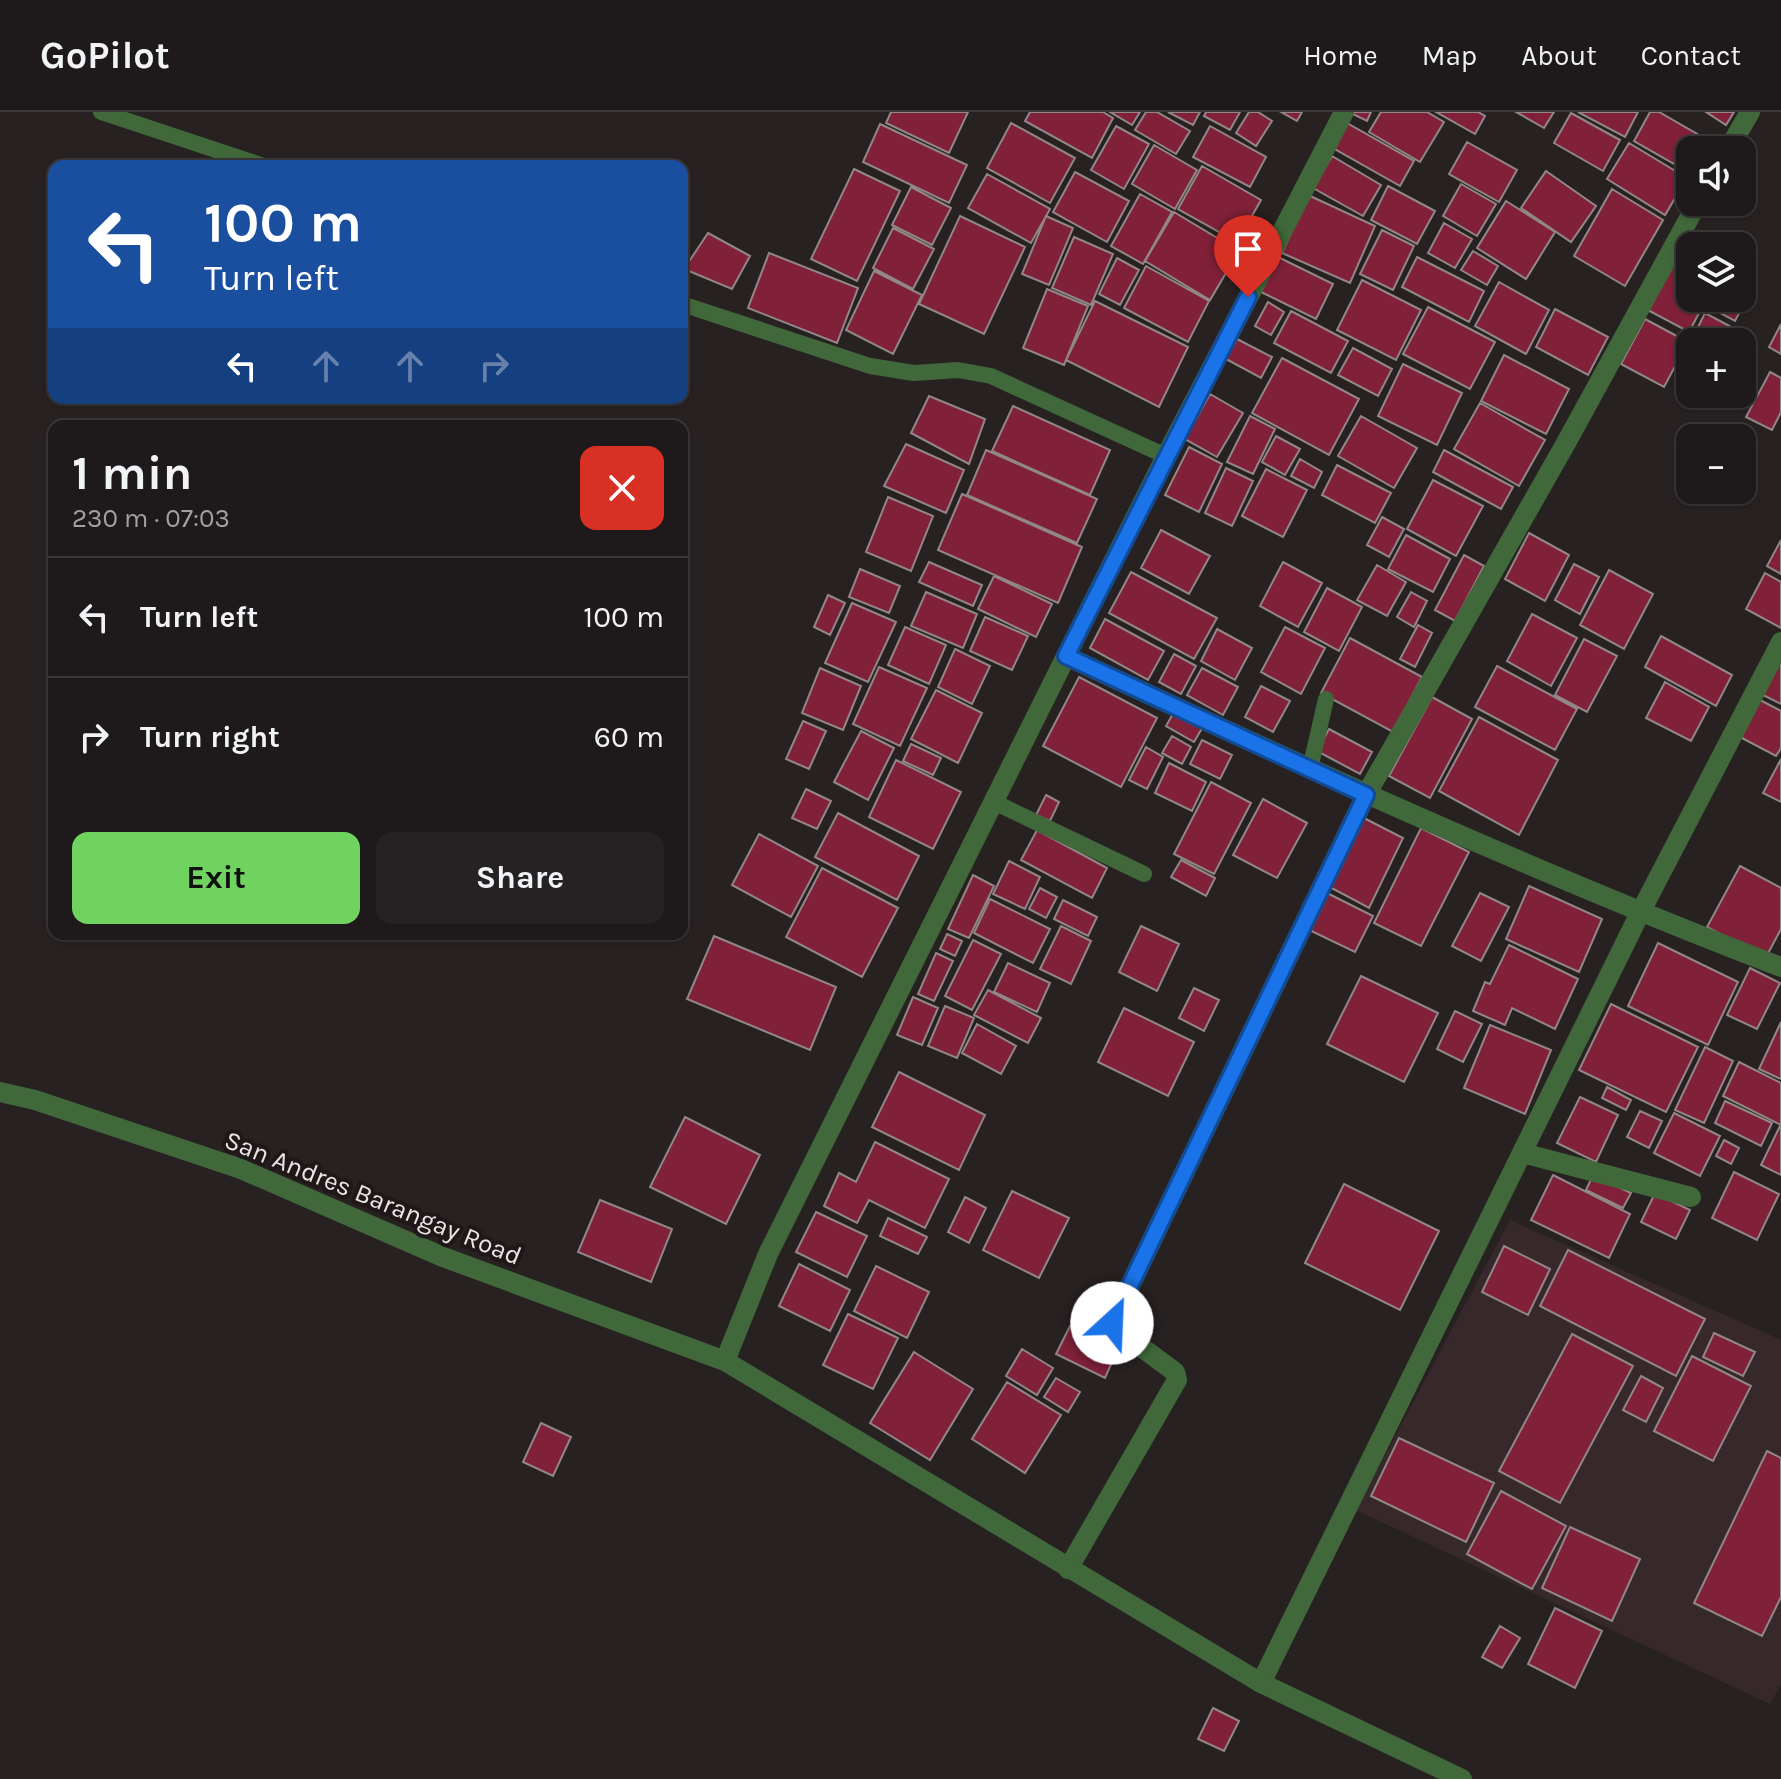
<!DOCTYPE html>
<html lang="en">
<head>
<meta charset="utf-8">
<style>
  :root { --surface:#1e191a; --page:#262223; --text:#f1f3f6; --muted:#a1a0a2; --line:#3c3839; --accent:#70d35f }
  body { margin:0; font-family:Karla,sans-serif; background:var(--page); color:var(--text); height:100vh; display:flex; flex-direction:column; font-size:30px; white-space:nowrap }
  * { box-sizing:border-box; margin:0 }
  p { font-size:26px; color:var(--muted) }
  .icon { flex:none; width:44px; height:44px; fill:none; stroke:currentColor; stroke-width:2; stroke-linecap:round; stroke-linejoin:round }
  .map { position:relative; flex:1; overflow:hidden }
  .sheet { position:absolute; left:48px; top:308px; width:640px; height:520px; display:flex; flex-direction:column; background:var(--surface); border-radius:16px; box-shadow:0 2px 6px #0004,0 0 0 2px var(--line) }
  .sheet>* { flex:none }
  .top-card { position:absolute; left:48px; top:48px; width:640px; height:244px; border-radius:16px; box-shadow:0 2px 6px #0004,0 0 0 2px var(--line); background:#1a4fa0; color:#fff; overflow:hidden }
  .controls { position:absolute; left:1676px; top:24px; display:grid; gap:16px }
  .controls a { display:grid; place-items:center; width:80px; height:80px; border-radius:16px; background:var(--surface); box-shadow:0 2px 6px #0004,0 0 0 2px var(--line); font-size:40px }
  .pin { position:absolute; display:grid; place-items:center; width:68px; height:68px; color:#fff; margin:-82px -34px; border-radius:50% 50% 50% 0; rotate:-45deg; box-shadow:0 0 8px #0007 }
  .pin .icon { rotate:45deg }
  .me { position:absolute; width:88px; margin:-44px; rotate:25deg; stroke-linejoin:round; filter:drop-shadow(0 0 6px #0008) }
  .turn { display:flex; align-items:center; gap:28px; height:168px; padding:0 24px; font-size:36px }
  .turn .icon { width:104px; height:104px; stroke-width:2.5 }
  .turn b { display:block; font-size:56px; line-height:68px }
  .lanes { display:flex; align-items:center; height:76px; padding:0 24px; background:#0003; justify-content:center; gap:40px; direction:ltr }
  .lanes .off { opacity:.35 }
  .round { display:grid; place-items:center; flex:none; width:84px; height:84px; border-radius:16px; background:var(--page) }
  .headline { display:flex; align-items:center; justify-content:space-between; height:136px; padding:0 24px }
  h1 { font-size:48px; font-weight:700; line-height:60px }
  .cta { display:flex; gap:16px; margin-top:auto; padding:16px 24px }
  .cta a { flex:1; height:92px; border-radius:16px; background:var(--accent); color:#111; font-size:32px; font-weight:700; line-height:92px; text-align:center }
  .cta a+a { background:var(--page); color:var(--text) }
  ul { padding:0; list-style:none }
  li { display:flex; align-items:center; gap:24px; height:120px; padding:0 24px; border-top:2px solid var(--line) }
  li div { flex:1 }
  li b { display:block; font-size:30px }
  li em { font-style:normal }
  header { display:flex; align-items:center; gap:48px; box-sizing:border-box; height:112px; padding:0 40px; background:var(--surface); border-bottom:2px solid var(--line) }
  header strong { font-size:38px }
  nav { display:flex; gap:44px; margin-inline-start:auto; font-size:28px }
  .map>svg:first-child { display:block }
  .built { fill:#37292b }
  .building { fill:#802139; stroke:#918788; stroke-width:2 }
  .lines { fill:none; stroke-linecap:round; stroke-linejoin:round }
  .service { stroke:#40683a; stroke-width:16 }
  .minor { stroke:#40683a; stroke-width:20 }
  .tertiary { stroke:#40683a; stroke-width:20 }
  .route-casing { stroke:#114b97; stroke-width:20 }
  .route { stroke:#1a73e8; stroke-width:14 }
  .labels { text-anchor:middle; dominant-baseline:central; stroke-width:8; stroke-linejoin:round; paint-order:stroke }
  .street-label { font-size:26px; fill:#eae4e5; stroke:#1f1718 }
</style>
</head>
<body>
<header>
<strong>GoPilot</strong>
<nav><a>Home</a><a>Map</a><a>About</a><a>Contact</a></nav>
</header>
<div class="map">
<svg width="1781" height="1667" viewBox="0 0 1781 1667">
  <rect width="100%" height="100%" fill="#282122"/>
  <path class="built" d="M1510,1108l271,120v344l-11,20 -414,-194z"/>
  <path class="building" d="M891,0h77l-19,41 -63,-30z
    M1030,0h73l10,6 -21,40 -67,-37z
    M1110,0h30l-8,13z
    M1146,0h11l33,19 -14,23 -41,-24z
    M1168,0h32l-7,13z
    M1206,0h34l-10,18 -26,-14z
    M1249,0h9l14,9 -16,25 -20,-13z
    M1281,0h21l-5,9z
    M1349,0h22l-4,9z
    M1381,0h46l17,10 -24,40 -51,-30z
    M1436,0h42l7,4 -10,18z
    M1516,0h38l-10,16z
    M1578,0h60l-13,25z
    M1650,0h9l54,31 -4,7h-19v23l-56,-32z
    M1706,0h28l-8,13z
    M1571,1l49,27 -17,31 -49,-28z
    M1011,11l64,35 -25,45 -63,-35z
    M1347,11l67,38 -14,25 -67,-38z
    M880,12l87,41 -18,38 -86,-41z
    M1116,14l33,18 -25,45 -33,-19z
    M1210,14l56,31 -16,30 -57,-30z
    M1467,30l50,28 -18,32 -50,-28z
    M1629,31l58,35 -22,37 -58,-36z
    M1154,33l43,25 -22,39 -43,-25z
    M1332,44l49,29 -18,31 -50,-28z
    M1202,54l59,34 -24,42 -59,-33z
    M854,57l46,22 -43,90 -46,-22z
    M1546,59l50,35 -25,36 -50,-34z
    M1075,60l54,29 -22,41 -54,-30z
    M987,62l63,35 -19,34 -63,-35z
    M1461,72l35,20 -19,32 -34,-20z
    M1388,74l47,25 -18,33 -46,-24z
    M911,75l40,21 -19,37 -40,-20z
    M1612,77l51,31 -38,66 -51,-30z
    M1140,82l32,18 -29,52 -32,-18z
    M1308,83l67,31 -25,57 -68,-30z
    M1506,89l49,31 -29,47 -49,-31z
    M1174,100l65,39 -29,49 -65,-39z
    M960,104l65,31 -41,87 -65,-30z
    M1046,104l27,12 -24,57 -27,-11z
    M1444,111l28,16 -17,29 -27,-15z
    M893,116l41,21 -21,40 -40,-21z
    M1382,118l32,16 -21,44 -33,-16z
    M708,121l42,23 -18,33 -48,-20z
    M1074,125l39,17 -22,51 -39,-17z
    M1473,139l25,15 -11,19 -26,-15z
    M769,141l89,35 -21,55 -89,-35z
    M1278,145l55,27 -17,35 -55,-27z
    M1417,145l67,34 -15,31 -67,-35z
    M1117,146l22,12 -19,35 -21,-11z
    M1668,151l22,12v23h17l-18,34 -45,-24z
    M1146,154l63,35 -21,41 -64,-34z
    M874,159l48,24 -29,59 -47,-24z
    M1742,162l14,7 -21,40 -28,-15 4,-8h31z
    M1362,168l59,30 -25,50 -59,-30z
    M1499,170l50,28 -23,44 -51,-28z
    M1047,177l41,17 -24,59 -41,-17z
    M1095,189l93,46 -29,60 -93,-47z
    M1268,190l16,10 -13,23 -16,-9z
    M1428,195l67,35 -25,47 -67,-35z
    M1555,197l53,28 -20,38 -52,-28z
    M1291,199l57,30 -17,32 -57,-30z
    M1705,201l30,16 -7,13 -37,-1z
    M1645,207l43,23 -24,45 -43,-23z
    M1781,212v30l-12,-7z
    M1237,227l35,18 -11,21 -35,-19z
    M1353,236l39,21 -14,27 -40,-21z
    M1504,243l65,34 -23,45 -65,-33z
    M1282,246l77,41 -30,56 -77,-42z
    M1742,247l13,7 -13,21z
    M1403,252l59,29 -25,52 -59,-29z
    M1770,260l11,6v34l-9,18 -26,-13z
    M1210,282l33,19 -26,44 -32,-18z
    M929,284l56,23 -16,45 -58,-31z
    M1480,291l65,37 -26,46 -65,-37z
    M1013,294l97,44 -20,45 -98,-44z
    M1250,304l25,13 -22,45 -26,-12z
    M1361,304l56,32 -23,40 -56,-32z
    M1276,324l24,13 -15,26 -23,-13z
    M906,332l58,26 -18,43 -62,-27z
    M1189,335l33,17 -23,48 -34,-17z
    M986,338l111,49 -20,44 -110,-48z
    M1444,338l69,37 -12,22 -68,-37z
    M1300,347l22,13 -8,16 -23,-12z
    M1337,353l54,28 -16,30 -53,-28z
    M1226,356l27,13 -21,45 -27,-13z
    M1266,357l41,21 -24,47 -41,-21z
    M1433,368l50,26 -27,50 -49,-27z
    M962,382l120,53 -24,56 -120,-53z
    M888,385l45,19 -22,55 -45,-19z
    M1382,405l22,12 -15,28 -22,-12z
    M1161,418l49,26 -21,38 -48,-26z
    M1529,421l40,22 -24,46 -40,-22z
    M1406,423l44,24 -17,33 -45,-23z
    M1781,428v34l-14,-8z
    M1464,443l20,11 -29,55 -20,-11z
    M929,450l53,23 -9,21 -54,-24z
    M1283,450l39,21 -24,44 -38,-21z
    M1574,452l25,13 -19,37 -25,-14z
    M1377,453l29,17 -19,34 -30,-16z
    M860,457l40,17 -11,27 -40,-16z
    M1609,458l44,24 -29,55 -44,-24z
    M1131,460l86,46 -23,41 -85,-46z
    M1765,461l16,9v46l-35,-19z
    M994,464l58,28 -16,33 -58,-28z
    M1327,476l35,19 -23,44 -35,-19z
    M926,480l51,22 -14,34 -52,-22z
    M1411,480l16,9 -13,26 -17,-10z
    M828,483l17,8 -15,32 -16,-8z
    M852,491l44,19 -28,60 -43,-19z
    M1532,502l45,24 -26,48 -44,-25z
    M985,505l43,19 -16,34 -42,-19z
    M1105,507l59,32 -16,29 -58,-32z
    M1418,513l14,8 -17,34 -15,-8z
    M905,515l41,18 -17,39 -41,-19z
    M1285,515l40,21 -24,46 -40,-22z
    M1217,517l35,19 -17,32 -34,-19z
    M1661,524l71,39 -16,31 -71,-39z
    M1350,526l72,39 -29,55 -72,-39z
    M1584,527l33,17 -30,56 -32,-17z
    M955,537l35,17 -18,38 -34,-17z
    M1174,542l22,12 -15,28 -22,-12z
    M1781,543v49l-20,-10z
    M1497,554l80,43 -22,41 -80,-43z
    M879,555l48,21 -27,58 -47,-22z
    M820,556l41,18 -18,44 -41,-17z
    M1202,556l36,19 -15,28 -36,-20z
    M1079,565l78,41 -36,69 -78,-41z
    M1665,570l44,25 -18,34 -45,-23z
    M1261,574l29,15 -17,31 -28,-15z
    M936,578l46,23 -24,50 -47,-24z
    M1432,585l40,22 -42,79 -41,-22z
    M1760,588l21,11v37l-5,8 -36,-19z
    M1175,598l29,15 -10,17 -28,-16z
    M1479,605l79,43 -39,75 -80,-44z
    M803,609l23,10 -17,38 -23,-10z
    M1329,617l43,23 -12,22 -43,-23z
    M861,619l33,17 -26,52 -34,-18z
    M1172,624l19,11 -9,17 -20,-11z
    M1202,628l30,15 -12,24 -30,-15z
    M911,632l30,14 -8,17 -30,-14z
    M1146,635l17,10 -16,32 -18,-9z
    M1781,647v43l-18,-9z
    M896,648l65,32 -28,57 -64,-32z
    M1169,651l37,19 -14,29 -37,-18z
    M1211,670l40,21 -37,71 -40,-20z
    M806,677l25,12 -14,28 -25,-11z
    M1046,683l13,7 -9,19 -14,-6z
    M1263,687l44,24 -30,55 -44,-23z
    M838,701l81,43 -22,44 -82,-43z
    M1360,704l43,22 -34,70 -43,-23z
    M1421,716l48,24 -48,94 -47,-23z
    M1037,718l70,38 -15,30 -71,-38z
    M759,722l59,32 -27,51 -59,-32z
    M1181,748l34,18 -9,18 -35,-19z
    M1009,749l31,16 -15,32 -32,-15z
    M1740,754l41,22v41l-16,30 -58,-32z
    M822,756l76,40 -36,69 -76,-40z
    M973,763l21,11 -25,52 -21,-9z
    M1529,774l73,33 -23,53 -73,-33z
    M1040,776l17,9 -11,21 -17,-9z
    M1323,779l50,25 -18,36 -50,-24z
    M1480,781l29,14 -28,54 -29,-15z
    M990,787l60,30 -17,34 -59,-30z
    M1063,788l34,17 -9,19 -34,-17z
    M1061,814l30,15 -20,43 -31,-15z
    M1141,814l38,18 -22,47 -38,-19z
    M947,822l15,7 -7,15 -15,-7z
    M714,824l122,51 -26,63 -123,-51z
    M973,828l28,14 -29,56 -27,-14z
    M1658,831l80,39 -30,63 -80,-39z
    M1509,833l69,34 -23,50 -43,-21 -7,17 -32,-14 12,-29 5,2z
    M936,841l17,8 -19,40 -16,-7z
    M1008,851l42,20 -13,29 -43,-20z
    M1750,856l30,15 -23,46 -30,-14z
    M1361,864l77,37 -34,69 -77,-38z
    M1194,876l25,12 -15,31 -25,-13z
    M988,878l53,28 -13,25 -54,-28z
    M913,885l25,11 -16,37 -25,-10z
    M1611,892l87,43 -32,65 -87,-42z
    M945,894l29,12 -17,40 -29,-12z
    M1124,896l70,34 -26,54 -70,-34z
    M1455,899l27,13 -19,38 -26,-13z
    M1781,910v57l-22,-10z
    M977,912l39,22 -15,28 -39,-21z
    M1490,913l61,25 -26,64 -61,-26z
    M1705,935l28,14 -29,62 -29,-13z
    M1739,950l42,21v42l-58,-29z
    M899,960l86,43 -26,55 -87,-43z
    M1607,975l24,13 -5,10 -24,-12z
    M1580,985l38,18 -22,47 -39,-19z
    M1725,989l47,22 -11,23 -46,-23z
    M1640,999l22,10 -13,27 -22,-11z
    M1674,1001l46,23 -20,40 -46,-23z
    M685,1005l75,38 -34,69 -76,-37z
    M1780,1014l1,1v48l-20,-10z
    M1724,1028l15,8 -8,16 -15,-8z
    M875,1030l74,37 -24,49 -56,-28 -12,23 -33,-17 15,-33 17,9z
    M1734,1060l45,22 -22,46 -45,-22z
    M1553,1063l77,39 -21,44 -78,-38z
    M1593,1063l38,18 -8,15 -37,-18z
    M1344,1072l95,47 -39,79 -95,-47z
    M1012,1079l57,27 -30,60 -56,-28z
    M1655,1081l35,17 -14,29 -35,-17z
    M965,1085l21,11 -17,35 -21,-11z
    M600,1088l72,29 -21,53 -73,-30z
    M816,1100l51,24 -20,41 -51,-25z
    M888,1106l39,19 -9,17 -38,-18z
    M1504,1134l46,23 -22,46 -46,-23z
    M1568,1138l137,69 -29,57 -136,-70z
    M799,1152l51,26 -20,41 -51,-25z
    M876,1154l53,26 -22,46 -53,-27z
    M848,1202l50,24 -25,51 -50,-24z
    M1070,1214l48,23 -13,29 -49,-24z
    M1714,1221l41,19 -12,24 -40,-19z
    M1572,1222l61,32 -73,137 -61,-32z
    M1022,1237l31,19 -16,27 -31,-19z
    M914,1240l59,37 -43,71 -60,-37z
    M1692,1244l59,30 -38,75 -59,-30z
    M1641,1264l22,12 -17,34 -23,-12z
    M1056,1266l24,14 -12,20 -24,-15z
    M1007,1270l54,33 -36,58 -53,-34z
    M541,1311l30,14 -18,39 -30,-14z
    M1399,1326l95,45 -28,59 -95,-46z
    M1767,1339l14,7v139l-19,39 -68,-33z
    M1501,1379l65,35 -34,63 -65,-35z
    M1570,1415l70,32 -28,62 -70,-33z
    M1555,1496l47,23 -27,57 -47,-24z
    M1500,1514l20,12 -18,30 -20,-11z
    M1213,1596l26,13 -15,30 -26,-12z"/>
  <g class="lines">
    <path class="service" d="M101,0l163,54
      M682,192l188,62 44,7 44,-3 33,6 175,80
      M1310,657l16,-70
      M994,690l150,72"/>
    <path class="minor" d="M1728,38l22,-38
      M1066,544c236,110 472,218 715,311
      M0,980l35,8 206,69 202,88 282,104
      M1522,1041l169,44
      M1068,1457l109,-189 -2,-8 -61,-45v-8l252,-524 200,-352 132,-241
      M1261,1571l379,-770 141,-271"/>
    <path class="tertiary" d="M1344,0l-178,344 -398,798 -43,107 536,322 201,96"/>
  </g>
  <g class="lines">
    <defs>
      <path id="route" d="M1112,1211l254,-528 -300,-139 182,-359"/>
    </defs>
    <use href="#route" class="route-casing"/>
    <use href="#route" class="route"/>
  </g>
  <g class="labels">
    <g class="street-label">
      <text transform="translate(373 1086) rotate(22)">San Andres Barangay Road</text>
    </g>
  </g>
</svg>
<div class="controls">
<a><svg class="icon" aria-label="sound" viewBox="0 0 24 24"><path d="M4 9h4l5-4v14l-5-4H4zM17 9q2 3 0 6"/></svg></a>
<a><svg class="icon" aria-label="layers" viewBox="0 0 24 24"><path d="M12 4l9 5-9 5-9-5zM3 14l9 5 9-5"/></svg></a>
<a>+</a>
<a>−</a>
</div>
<div class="pin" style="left:1248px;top:185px;background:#d93025"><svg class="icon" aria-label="arrive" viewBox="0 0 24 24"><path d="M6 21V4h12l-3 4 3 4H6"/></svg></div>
<svg class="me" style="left:1112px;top:1211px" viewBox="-20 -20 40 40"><circle r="19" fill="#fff"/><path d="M0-13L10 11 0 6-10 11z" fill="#1a73e8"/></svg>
<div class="top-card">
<div class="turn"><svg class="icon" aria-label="left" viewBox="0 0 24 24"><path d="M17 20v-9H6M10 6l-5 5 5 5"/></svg><div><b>100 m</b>Turn left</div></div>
<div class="lanes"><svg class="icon" aria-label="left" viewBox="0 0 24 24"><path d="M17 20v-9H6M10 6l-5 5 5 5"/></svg><svg class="icon off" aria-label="ahead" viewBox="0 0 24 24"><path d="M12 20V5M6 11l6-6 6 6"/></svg><svg class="icon off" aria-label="ahead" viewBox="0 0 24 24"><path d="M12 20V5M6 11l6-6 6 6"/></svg><svg class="icon off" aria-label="right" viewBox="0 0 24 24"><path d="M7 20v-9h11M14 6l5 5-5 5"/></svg></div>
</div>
<section class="sheet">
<div class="headline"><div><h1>1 min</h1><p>230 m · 07:03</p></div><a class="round" style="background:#d93025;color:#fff"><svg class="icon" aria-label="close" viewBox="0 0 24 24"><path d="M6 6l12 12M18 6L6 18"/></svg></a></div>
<ul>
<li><svg class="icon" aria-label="left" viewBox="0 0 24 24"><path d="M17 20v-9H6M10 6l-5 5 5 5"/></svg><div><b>Turn left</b></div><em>100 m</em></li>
<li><svg class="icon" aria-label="right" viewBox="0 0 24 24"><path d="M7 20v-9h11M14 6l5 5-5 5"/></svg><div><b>Turn right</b></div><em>60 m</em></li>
</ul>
<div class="cta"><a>Exit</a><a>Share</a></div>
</section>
</div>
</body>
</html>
